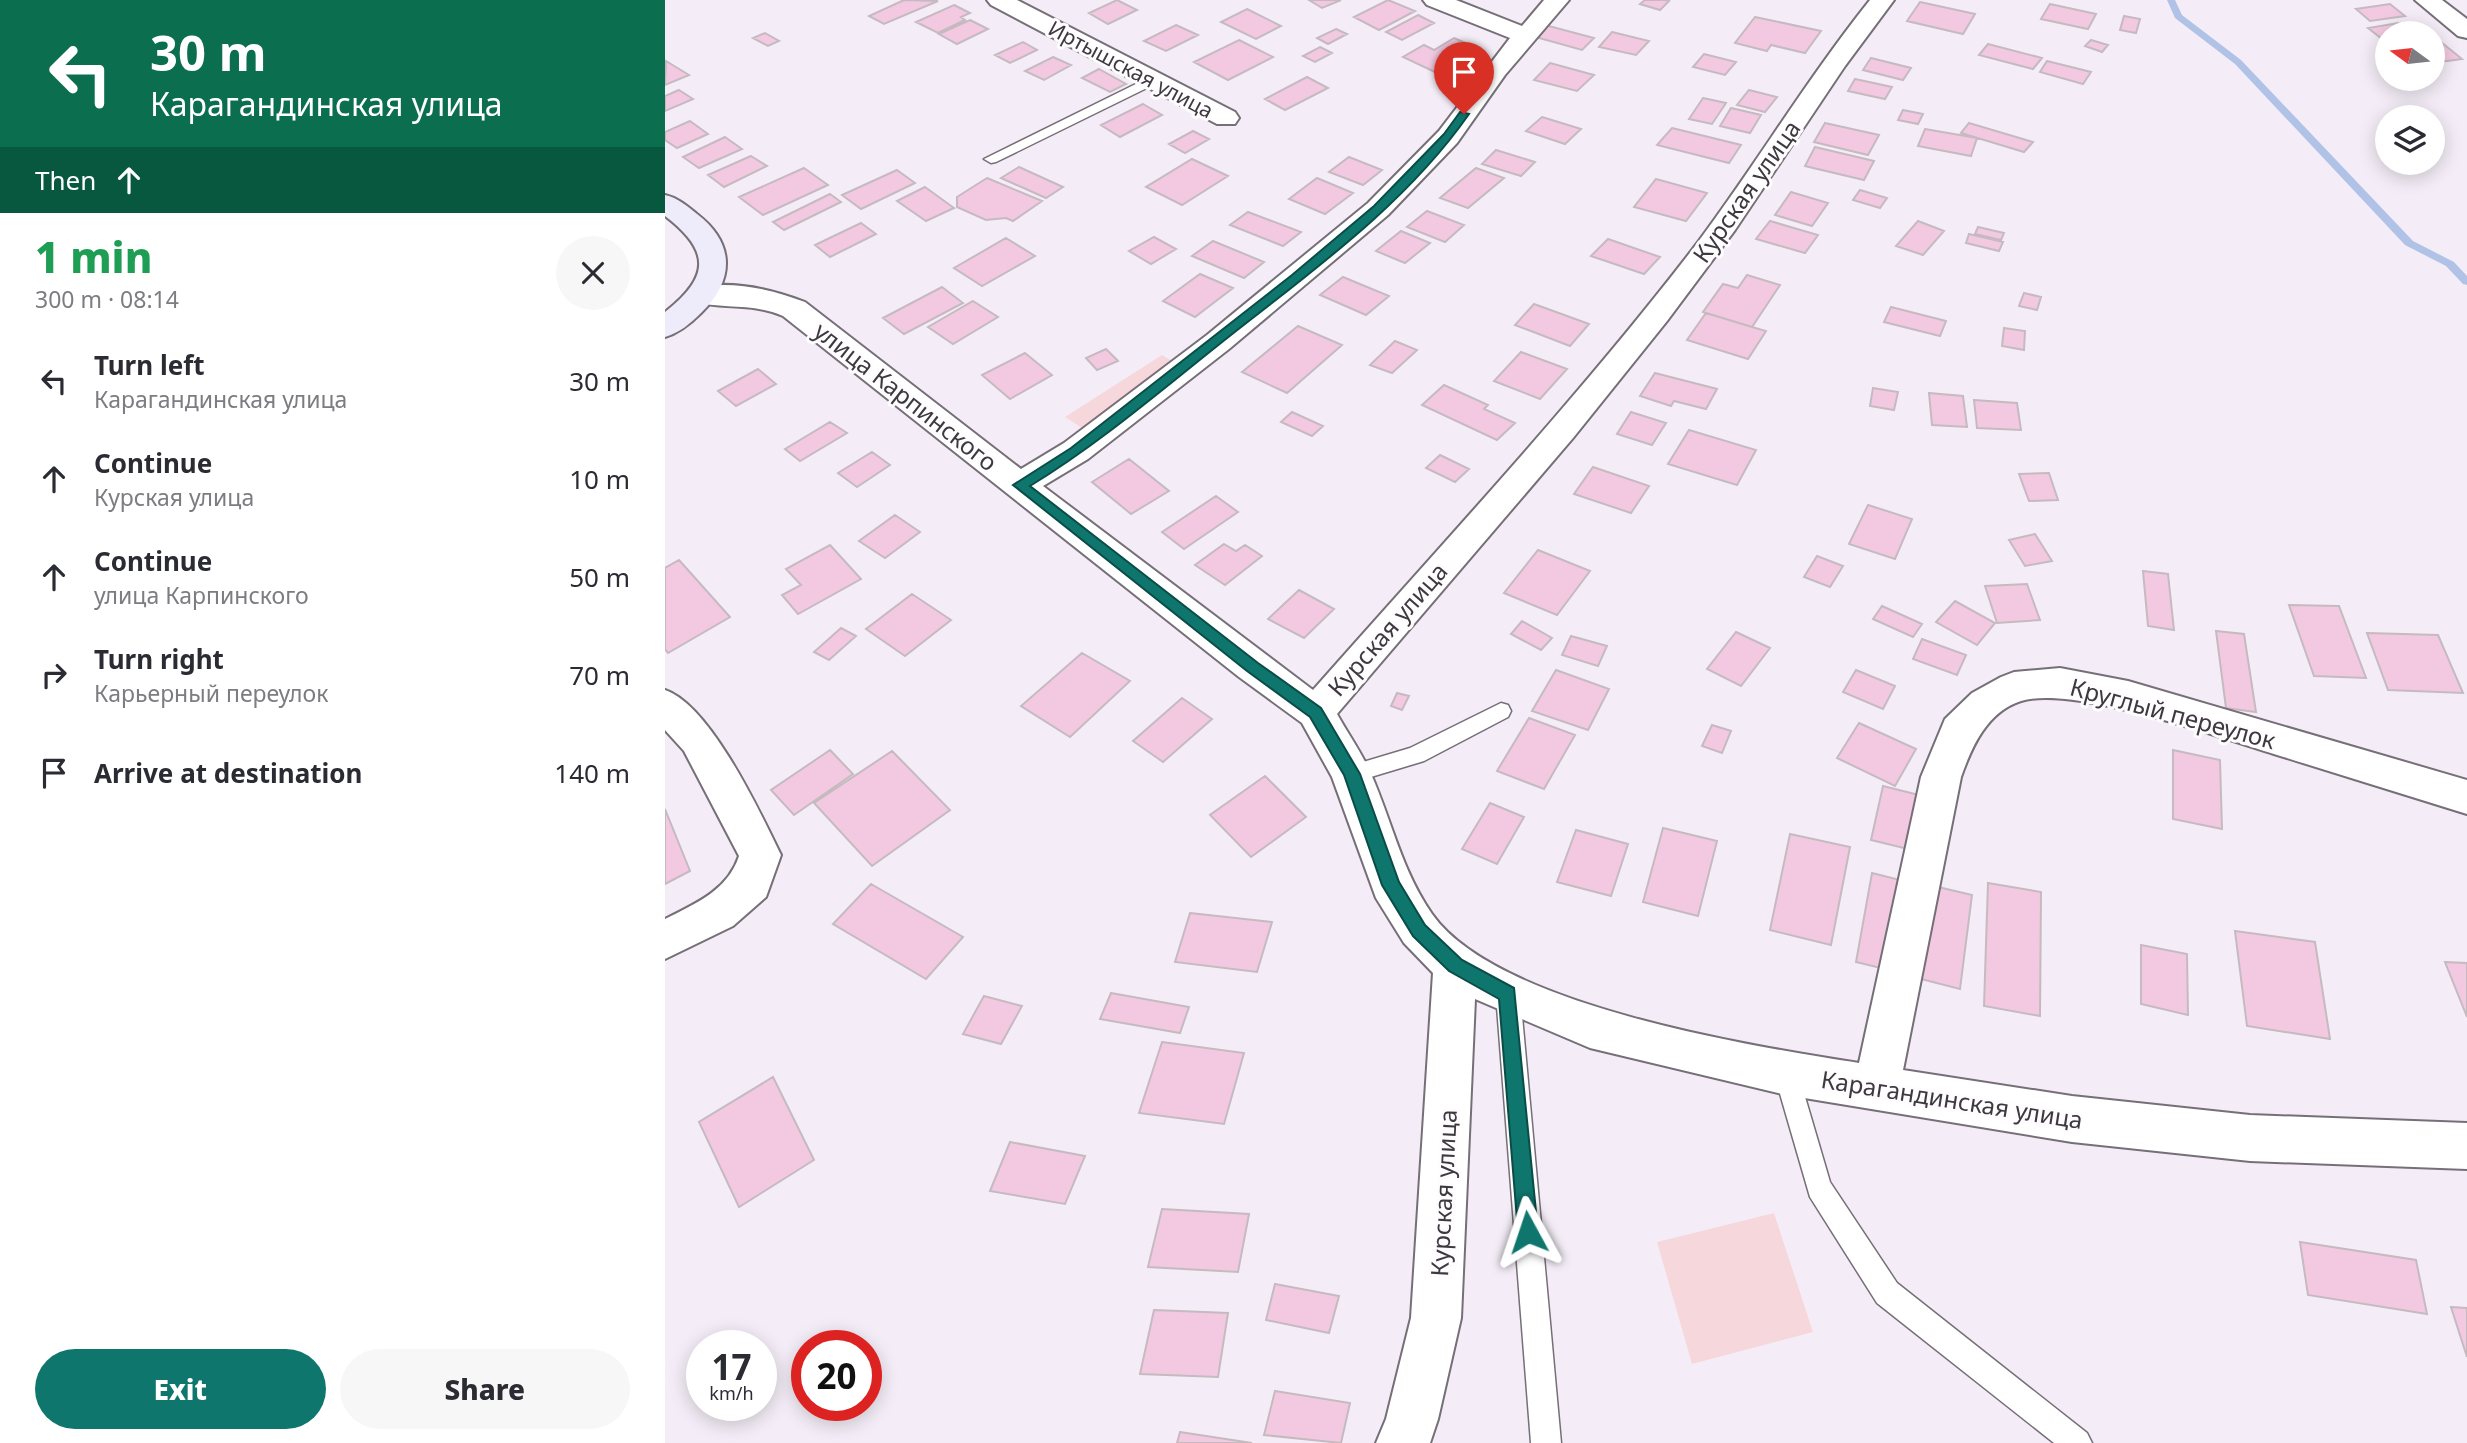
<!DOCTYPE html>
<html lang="en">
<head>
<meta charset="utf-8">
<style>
  :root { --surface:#fff; --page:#f7f7f7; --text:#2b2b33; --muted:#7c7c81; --accent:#0f766e }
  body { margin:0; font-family:"Noto Sans",sans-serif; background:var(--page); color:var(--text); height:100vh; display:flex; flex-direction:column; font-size:26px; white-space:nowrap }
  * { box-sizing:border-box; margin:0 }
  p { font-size:23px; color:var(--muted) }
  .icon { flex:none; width:38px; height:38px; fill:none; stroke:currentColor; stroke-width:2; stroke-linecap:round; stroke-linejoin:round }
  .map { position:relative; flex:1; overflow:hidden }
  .drawer { display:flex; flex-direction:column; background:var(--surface); width:665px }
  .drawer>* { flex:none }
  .guide { background:#0b6e4f; color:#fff; overflow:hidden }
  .needle { width:46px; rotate:285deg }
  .fabs { position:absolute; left:1710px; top:21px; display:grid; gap:14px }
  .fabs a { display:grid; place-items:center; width:70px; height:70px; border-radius:50%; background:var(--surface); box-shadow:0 4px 18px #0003; font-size:35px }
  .speed { position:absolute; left:21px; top:1330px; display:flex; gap:14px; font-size:35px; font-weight:700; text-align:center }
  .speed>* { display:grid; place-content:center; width:91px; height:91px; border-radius:50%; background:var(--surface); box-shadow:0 4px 18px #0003; line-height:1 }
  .speed small { font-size:18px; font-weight:400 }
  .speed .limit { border:10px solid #d22; background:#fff; color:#111 }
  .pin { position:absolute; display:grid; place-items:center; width:60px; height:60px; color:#fff; margin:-72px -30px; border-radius:50% 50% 50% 0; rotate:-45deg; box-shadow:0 0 7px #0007 }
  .pin .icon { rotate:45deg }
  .me { position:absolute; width:77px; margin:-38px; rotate:355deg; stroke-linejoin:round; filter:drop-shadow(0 0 5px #0008) }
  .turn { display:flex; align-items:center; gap:24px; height:147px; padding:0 35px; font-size:32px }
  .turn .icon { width:91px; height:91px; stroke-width:2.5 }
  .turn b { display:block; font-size:49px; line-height:60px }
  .then { display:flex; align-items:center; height:66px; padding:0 35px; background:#0003; gap:14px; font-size:26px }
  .round { display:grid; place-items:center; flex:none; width:74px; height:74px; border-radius:37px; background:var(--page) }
  .summary { display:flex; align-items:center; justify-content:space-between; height:119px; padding:0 35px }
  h1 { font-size:42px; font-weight:800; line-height:52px; color:#1e9e55 }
  .button { display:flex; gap:14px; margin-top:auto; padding:14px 35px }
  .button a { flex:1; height:80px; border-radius:42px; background:var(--accent); color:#fff; font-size:28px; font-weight:800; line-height:80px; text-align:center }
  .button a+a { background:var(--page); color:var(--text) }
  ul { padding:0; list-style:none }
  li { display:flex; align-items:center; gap:21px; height:98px; padding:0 35px }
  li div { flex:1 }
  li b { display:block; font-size:26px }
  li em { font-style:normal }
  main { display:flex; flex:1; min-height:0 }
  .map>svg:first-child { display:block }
  .green { fill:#f6d8dc }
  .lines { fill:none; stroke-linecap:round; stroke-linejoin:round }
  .stream { fill:#b1c2e7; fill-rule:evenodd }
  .building { fill:#f3c9e1; stroke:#c6bac1; stroke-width:2 }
  .service-casing { stroke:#766f78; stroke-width:3 }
  .minor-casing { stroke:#766f78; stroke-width:4 }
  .secondary-casing { stroke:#766f78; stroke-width:4 }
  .service { fill:#fff; fill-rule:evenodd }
  .minor { fill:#fff; fill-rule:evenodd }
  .secondary { fill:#eeecfa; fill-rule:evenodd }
  .route { fill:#0f766e; stroke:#0a4d48; stroke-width:2 }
  .labels { text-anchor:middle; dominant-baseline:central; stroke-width:6; stroke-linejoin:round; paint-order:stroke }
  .far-street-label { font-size:21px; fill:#3d3a3f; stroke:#fefcfe }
  .street-label { font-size:24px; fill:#3d3a3f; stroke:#fefcfe }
</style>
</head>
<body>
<main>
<section class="drawer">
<div class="guide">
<div class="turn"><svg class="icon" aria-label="left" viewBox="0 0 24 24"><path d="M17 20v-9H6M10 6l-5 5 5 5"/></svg><div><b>30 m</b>Карагандинская улица</div></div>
<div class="then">Then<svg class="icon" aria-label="ahead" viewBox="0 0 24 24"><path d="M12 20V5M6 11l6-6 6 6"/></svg></div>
</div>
<div class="summary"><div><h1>1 min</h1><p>300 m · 08:14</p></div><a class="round"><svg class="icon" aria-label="close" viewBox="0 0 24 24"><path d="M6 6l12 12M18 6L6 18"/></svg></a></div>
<ul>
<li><svg class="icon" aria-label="left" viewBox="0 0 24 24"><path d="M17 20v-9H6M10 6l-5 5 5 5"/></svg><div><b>Turn left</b><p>Карагандинская улица</p></div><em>30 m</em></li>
<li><svg class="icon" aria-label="ahead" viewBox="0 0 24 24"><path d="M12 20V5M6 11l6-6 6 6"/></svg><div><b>Continue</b><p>Курская улица</p></div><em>10 m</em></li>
<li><svg class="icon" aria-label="ahead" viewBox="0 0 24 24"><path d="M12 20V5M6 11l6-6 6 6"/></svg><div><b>Continue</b><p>улица Карпинского</p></div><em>50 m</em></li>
<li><svg class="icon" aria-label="right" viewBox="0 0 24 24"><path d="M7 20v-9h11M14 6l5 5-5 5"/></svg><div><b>Turn right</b><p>Карьерный переулок</p></div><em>70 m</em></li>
<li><svg class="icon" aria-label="arrive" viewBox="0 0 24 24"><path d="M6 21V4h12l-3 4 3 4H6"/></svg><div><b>Arrive at destination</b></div><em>140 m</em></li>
</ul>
<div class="button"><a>Exit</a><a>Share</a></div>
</section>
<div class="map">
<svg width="1802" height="1443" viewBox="0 0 1802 1443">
  <rect width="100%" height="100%" fill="#f4edf7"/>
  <path class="green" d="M497,355l17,10 -97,63 -17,-11z
    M1109,1213l39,119 -121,32 -35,-122z"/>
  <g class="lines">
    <path class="stream" d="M1502,0h8l7,15 59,45 172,181 41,21 13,14v9l-4,-1 -17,-18 -41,-21 -170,-181 -60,-46z"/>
  </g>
  <path class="building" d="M239,0l34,1 -54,23 -15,-8z
    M452,0l20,10 -29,14 -19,-11z
    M644,0h32l-19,8z
    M723,0l27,11 -36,19 -25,-13z
    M980,0h20l4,1 -9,9 -20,-6z
    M1255,2l55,12 -12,20 -56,-13z
    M1385,4l46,10 -8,15 -47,-10z
    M1725,4l15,12 -35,5 -14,-12z
    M289,5l16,8 -9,4 4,3 -27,13 -22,-11z
    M582,9l34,17 -25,13 -35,-17z
    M753,15l16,8 -32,17 -16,-8z
    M1459,16l16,3 -4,14 -16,-3z
    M1090,17l66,14 -16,22 -34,-8 -4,6 -32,-8z
    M305,20l18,9 -31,15 -18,-10z
    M1733,23l13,10h-24l-1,9 -18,-14z
    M511,25l22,10 -32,16 -22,-10z
    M880,25l49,13 -12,12 -50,-14z
    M671,29l11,5 -19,10 -11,-6z
    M947,32l37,9 -13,14 -37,-8z
    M100,33l14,8 -11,5 -15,-8z
    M789,38l23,10 -42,24 -32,-15 21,-12 10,5z
    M1771,38l26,21 -22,3 -7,-5v-18z
    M574,40l34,17 -45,23 -34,-18z
    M1426,40l17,5 -6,7 -17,-6z
    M358,42l14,8 -27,13 -15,-8z
    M1323,44l54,14 -9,11 -54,-14z
    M655,47l12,6 -17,9 -12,-6z
    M1039,54l32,8 -11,13 -32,-8z
    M388,57l18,8 -27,15 -19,-9z
    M1206,58l40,10 -8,12 -40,-10z
    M1,61l23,14 -24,10z
    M1382,61l44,11 -8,12 -43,-12z
    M885,63l44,12 -17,16 -43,-11z
    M434,69l27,15 -16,8 -28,-14z
    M642,77l21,11 -43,22 -20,-11z
    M1190,79l37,8 -7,12 -37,-8z
    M14,90l14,9 -28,12v-15z
    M1084,90l28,7 -12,15 -28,-7z
    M1038,98l23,5 -14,21 -23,-5z
    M478,104l19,11 -42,22 -19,-12z
    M1066,108l30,7 -11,18 -30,-7z
    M1238,110l20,4 -5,10 -20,-4z
    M877,117l39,12 -16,15 -39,-13z
    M25,121l18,13 -31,14 -12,-8v-8z
    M1160,123l54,12 -11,20 -54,-13z
    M1304,123l64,19 -9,10 -63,-19z
    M1007,128l69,17 -12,18 -72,-18z
    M1260,129l52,9 -6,18 -53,-10z
    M528,131l16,8 -24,14 -16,-9z
    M60,137l17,12 -43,19 -16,-11z
    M1150,147l59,14 -10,19 -59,-14z
    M831,150l39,12 -14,14 -39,-12z
    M86,156l16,10 -43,21 -16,-12z
    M684,157l33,13 -19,15 -34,-13z
    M527,159l36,17 -46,29 -36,-18z
    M354,167l44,20 -17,11 -45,-20z
    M139,168l24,17 -65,30 -24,-18z
    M811,168l28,10 -36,30 -28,-10z
    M232,170l18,13 -54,26 -19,-14z
    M322,178l55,23 -29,20 -7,-3 -20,2 -29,-13v-10z
    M652,178l36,15 -28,21 -36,-15z
    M991,179l51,14 -21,28 -52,-14z
    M260,187l29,21 -28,13 -29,-20z
    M1195,190l27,8 -7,10 -27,-8z
    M1126,192l37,11 -16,23 -37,-11z
    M165,194l11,8 -57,28 -11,-8z
    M762,211l37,14 -19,17 -38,-15z
    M583,212l53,20 -18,14 -53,-21z
    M1105,221l48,14 -13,18 -49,-14z
    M1253,221l26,10 -21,24 -27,-9z
    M196,223l15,11 -46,23 -15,-12z
    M1313,227l26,6 -3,7 -26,-6z
    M736,231l29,12 -25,20 -29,-12z
    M1304,234l34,8 -4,9 -33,-8z
    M489,237l22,12 -25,15 -22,-13z
    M341,238l29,18 -53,30 -28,-18z
    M943,239l52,18 -16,17 -53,-18z
    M548,241l51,21 -20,16 -52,-22z
    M535,274l33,14 -38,29 -32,-16z
    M1082,275l33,10 -28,42 -49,-15 20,-28 15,4z
    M678,277l46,19 -23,19 -46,-20z
    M277,287l21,16 -59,31 -21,-16z
    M1359,293l17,4 -4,13 -18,-4z
    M308,301l25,16 -45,27 -25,-17z
    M869,304l55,20 -19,22 -55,-21z
    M1226,307l55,14 -6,15 -56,-14z
    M1041,313l46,14 14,4 -18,28 -61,-19z
    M633,326l44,19 -55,48 -45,-21z
    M1339,328l21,3 -1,19 -22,-4z
    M730,341l22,9 -25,23 -22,-8z
    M441,349l12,12 -21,9 -11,-12z
    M856,352l46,17 -27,30 -46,-18z
    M360,353l27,22 -42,24 -28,-24z
    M93,369l18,15 -40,22 -18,-15z
    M990,373l62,16 -11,20 -32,-8 -3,5 -31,-10z
    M779,385l44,20 -4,4 31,14 -18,17 -75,-35z
    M1208,388l25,4 -4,18 -24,-4z
    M1264,393l34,3 4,31 -35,-2z
    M1309,400l43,3 4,27 -44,-2z
    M627,412l31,14 -11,10 -31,-14z
    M966,412l35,11 -14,22 -35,-11z
    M165,422l17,11 -47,28 -15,-12z
    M1024,430l67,20 -19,35 -69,-21z
    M207,452l18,13 -33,22 -19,-14z
    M775,455l29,14 -14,13 -29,-14z
    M464,459l40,32 -38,23 -39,-32z
    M928,467l56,19 -18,27 -57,-19z
    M1384,473l9,27 -29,1 -10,-27z
    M551,496l22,16 -54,37 -22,-17z
    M1203,505l44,14 -17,40 -46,-15z
    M230,515l25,17 -35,26 -26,-17z
    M1370,534l17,27 -27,5 -16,-26z
    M559,544l12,7 9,-6 17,11 -37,29 -30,-20z
    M165,545l31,34 -63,35 -16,-19 19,-10 -15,-16z
    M873,550l52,21 -33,44 -53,-22z
    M1152,556l26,10 -13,21 -26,-10z
    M14,560l51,57 -62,36 -3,-4v-81z
    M1478,571l25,3 6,56 -26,-4z
    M1362,584l13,36 -43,3 -12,-37z
    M634,590l35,19 -30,29 -36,-19z
    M247,594l39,26 -46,36 -39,-27z
    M1290,601l40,22 -18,22 -41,-23z
    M1624,605l50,1 27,72 -52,-2z
    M1217,606l40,18 -9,13 -40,-18z
    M857,621l30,17 -11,12 -30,-16z
    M176,628l15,8 -27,24 -15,-8z
    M1551,631l28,3 12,78 -30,-4z
    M1071,632l34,16 -29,38 -34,-17z
    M1702,633l71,2 25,58 -75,-3z
    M906,636l36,10 -9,20 -36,-11z
    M1257,639l44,16 -9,20 -44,-16z
    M417,653l48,28 -60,56 -49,-31z
    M891,670l53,19 -21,41 -56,-19z
    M1191,670l39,16 -12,23 -40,-17z
    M732,693l12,3 -7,14 -11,-4z
    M517,698l30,21 -49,43 -30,-21z
    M864,718l46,17 -31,54 -47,-18z
    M1194,723l57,26 -21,37 -58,-28z
    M1047,725l19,6 -9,22 -20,-7z
    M165,750l23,24 -59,41 -23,-25z
    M1508,750l47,10 2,69 -49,-10z
    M227,751l58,59 -78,56 -58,-63z
    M600,776l41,41 -55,40 -41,-42z
    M1218,786l36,9 -11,54 -37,-9z
    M825,803l34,14 -27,47 -35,-15z
    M0,809l25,62 -25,13z
    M998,828l54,13 -19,75 -55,-14z
    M911,830l52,14 -17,52 -54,-14z
    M1125,834l60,13 -19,98 -61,-15z
    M1207,873l28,7 -15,89 -29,-7z
    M1323,883l53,9 -1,124 -56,-10z
    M206,884l92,53 -37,42 -93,-55z
    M1269,886l38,9 -12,94 -39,-10z
    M525,913l82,9 -15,50 -82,-10z
    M1570,931l80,11 15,97 -83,-13z
    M1476,945l46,9 1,61 -47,-11z
    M1780,962l22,1v54z
    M446,993l78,14 -9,26 -80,-14z
    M319,996l38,10 -21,38 -38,-10z
    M497,1042l82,11 -20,71 -85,-11z
    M108,1077l41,83 -75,47 -40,-85z
    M345,1142l75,14 -20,48 -75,-13z
    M497,1209l87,5 -11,58 -90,-5z
    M1635,1242l116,18 11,54 -119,-19z
    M610,1284l64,12 -10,37 -63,-13z
    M1786,1307l16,1v49z
    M489,1310l74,3 -10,64 -78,-3z
    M610,1391l75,12 -9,40 -77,-8z
    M515,1432l72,11h-75z"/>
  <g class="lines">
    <defs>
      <path id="service" d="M487,76l7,4 -2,3 -161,79 -5,1 -7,-4z
        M836,703l7,2 3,6 -3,6 -84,44 -73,22 -8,-3 -3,-6 3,-6 67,-20z
        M843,983l9,3 3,8 41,449h-30l-35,-449 3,-8z
        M1121,1061l9,4 3,8 32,109 67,101 190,150 5,10h-38l-177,-140 -67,-106 -36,-124 3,-8z"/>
      <path id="minor" d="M322,0h30l218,112 4,6 -4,6h-18l-226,-119z
        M758,0h33l66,26 22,-26h25l-64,75 -48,68 -69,72 -159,134 -141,110 -45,27 270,204c128,-145 261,-287 379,-440 62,-82 114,-170 178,-250h24l-49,66 -110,164 -68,91 -94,117 -236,276c11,20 25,39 34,60 21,48 31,97 61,140 65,92 319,132 427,149l62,-286 24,-58 27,-26 29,-16 13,-5 46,-4 68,13 339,99v34c-64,-20 -129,-40 -193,-60 -55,-17 -201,-69 -253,-53 -34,11 -49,45 -60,76l-58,293 169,26 178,19 217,8v46l-217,-8 -178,-19 -286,-47 -196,-47 -115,-49 -14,319 -23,101 -8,24h-54l10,-24 25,-101 22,-345 -29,-30 -28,-45 -44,-121 -30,-54 -63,-46 -456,-361c-33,-14 -59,-6 -92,-15l-4,-6 4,-6c37,-10 80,0 114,13l216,167 43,-26 143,-108 161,-132 71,-72 71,-93 -83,-33z
        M1750,0h27l25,19v19l-9,-2z
        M0,690c45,15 95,122 116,165l-15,42 -33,29 -68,33v-40c30,-15 63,-29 74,-63l-55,-105 -19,-21z"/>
      <path id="secondary" d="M0,195c13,3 22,11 32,19 38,29 38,66 4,99 -11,11 -22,20 -36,24v-25c45,-35 46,-61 0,-96z"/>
    </defs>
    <use href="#service" class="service-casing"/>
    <use href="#minor" class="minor-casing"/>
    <use href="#secondary" class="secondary-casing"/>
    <use href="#service" class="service"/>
    <use href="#minor" class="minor"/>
    <use href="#secondary" class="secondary"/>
  </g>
  <path class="route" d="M795,112l9,2c-62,89 -154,155 -238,221 -66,52 -129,107 -201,151l228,177 63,45 39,66 39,108 26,43 37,35 52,28 24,244 -3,7 -7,3 -7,-3 -3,-7 -19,-233 -50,-28 -36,-35 -31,-51 -38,-110 -34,-58 -63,-46 -234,-186 58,-37 221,-173 82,-69 70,-72z"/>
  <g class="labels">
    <g class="far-street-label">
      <text transform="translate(466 69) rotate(28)">Иртышская улица</text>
    </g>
    <g class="street-label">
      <text transform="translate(1081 191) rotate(-55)">Курская улица</text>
      <text transform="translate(241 396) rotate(38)">улица Карпинского</text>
      <text transform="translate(722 629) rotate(-49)">Курская улица</text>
      <text transform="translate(1508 713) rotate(15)">Круглый переулок</text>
      <text transform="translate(1287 1099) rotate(9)">Карагандинская улица</text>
      <text transform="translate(778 1193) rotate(-87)">Курская улица</text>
    </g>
  </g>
</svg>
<div class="fabs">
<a><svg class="needle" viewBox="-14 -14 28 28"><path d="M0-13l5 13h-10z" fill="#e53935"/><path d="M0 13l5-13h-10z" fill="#7c7c81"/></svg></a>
<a><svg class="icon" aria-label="layers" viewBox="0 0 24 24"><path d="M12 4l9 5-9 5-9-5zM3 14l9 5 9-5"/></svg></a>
</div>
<div class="speed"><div>17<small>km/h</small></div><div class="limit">20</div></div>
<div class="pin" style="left:799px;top:114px;background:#d93025"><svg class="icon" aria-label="arrive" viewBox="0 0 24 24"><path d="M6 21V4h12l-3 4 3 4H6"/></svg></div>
<svg class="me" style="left:863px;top:1232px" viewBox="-20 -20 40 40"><path d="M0-17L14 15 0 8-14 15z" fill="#0f766e" stroke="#fff" stroke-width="4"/></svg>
</div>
</main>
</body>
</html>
